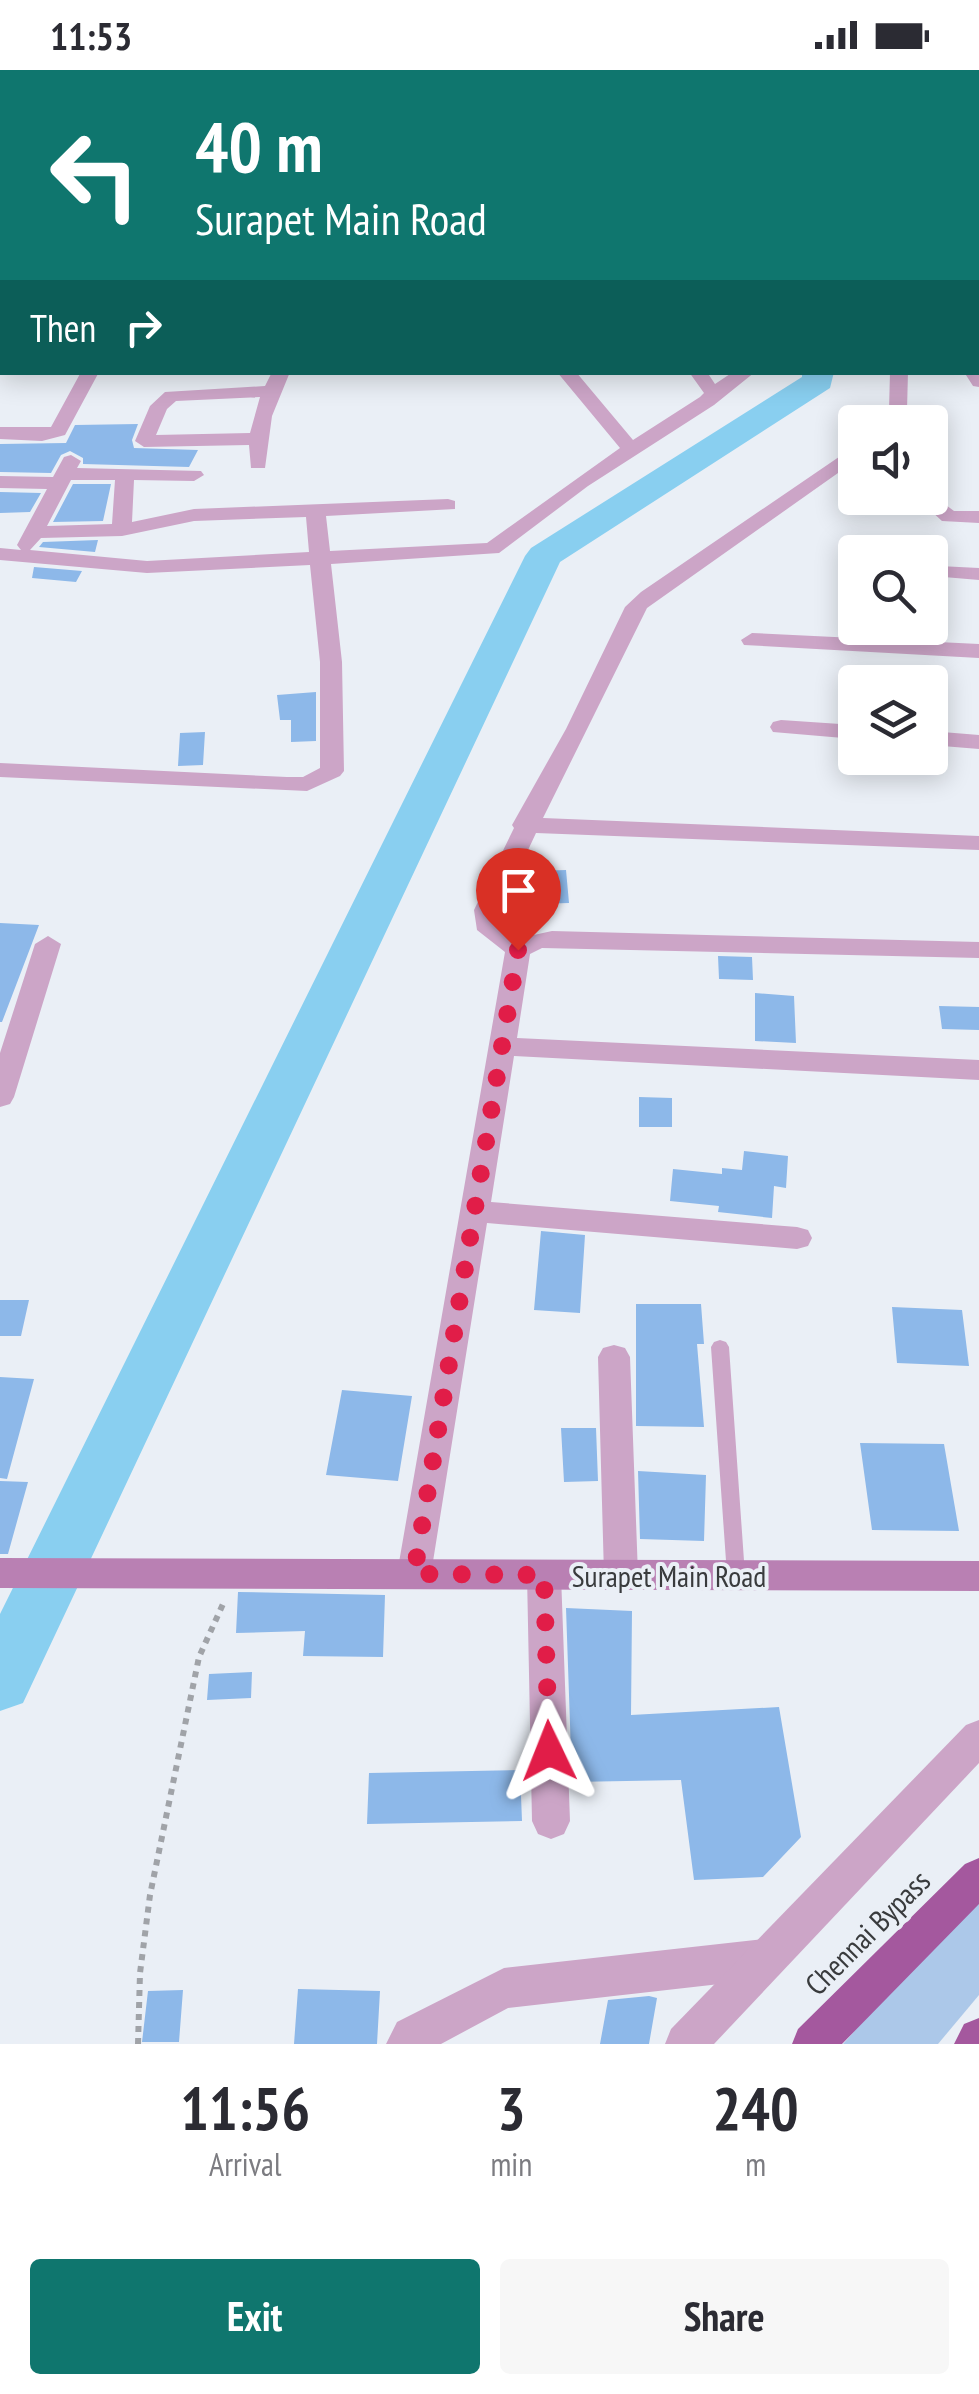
<!DOCTYPE html>
<html lang="en">
<head>
<meta charset="utf-8">
<style>
  :root { --surface:#fff; --page:#f7f7f7; --text:#2b2b33; --muted:#7c7c81; --accent:#0f766e }
  body { margin:0; font-family:"PT Sans Narrow",sans-serif; background:var(--page); color:var(--text); height:100vh; display:flex; flex-direction:column; font-size:38px; white-space:nowrap }
  * { box-sizing:border-box; margin:0 }
  p { font-size:32px; color:var(--muted) }
  .icon { flex:none; width:55px; height:55px; fill:none; stroke:currentColor; stroke-width:2; stroke-linecap:round; stroke-linejoin:round }
  .map { position:relative; height:1974px; overflow:hidden }
  .side { display:flex; flex-direction:column; background:var(--surface); flex:1 }
  .side>* { flex:none }
  .banner { position:absolute; left:0px; top:0px; width:980px; height:305px; box-shadow:0 5px 25px #0003; background:#0f766e; color:#fff; overflow:hidden }
  .tools { position:absolute; left:838px; top:335px; display:grid; gap:20px }
  .tools a { display:grid; place-items:center; width:110px; height:110px; border-radius:10px; background:var(--surface); box-shadow:0 5px 25px #0003; font-size:50px }
  .pin { position:absolute; display:grid; place-items:center; width:85px; height:85px; color:#fff; margin:-102px -42px; border-radius:50% 50% 50% 0; rotate:-45deg; box-shadow:0 0 10px #0007 }
  .pin .icon { rotate:45deg }
  .me { position:absolute; width:110px; margin:-55px; rotate:358deg; stroke-linejoin:round; filter:drop-shadow(0 0 8px #0008) }
  .turn { display:flex; align-items:center; gap:35px; height:210px; padding:0 30px; font-size:45px }
  .turn .icon { width:130px; height:130px; stroke-width:2.5 }
  .turn b { display:block; font-size:70px; line-height:85px }
  .then { display:flex; align-items:center; height:95px; padding:0 30px; background:#0003; gap:20px; font-size:38px }
  .eta { display:flex; justify-content:space-evenly; align-items:center; height:170px; text-align:center }
  .eta b { font-size:60px; font-weight:700; line-height:70px }
  .primary-button { display:flex; gap:20px; margin-top:auto; padding:20px 30px }
  .primary-button a { flex:1; height:115px; border-radius:10px; background:var(--accent); color:#fff; font-size:40px; font-weight:700; line-height:115px; text-align:center }
  .primary-button a+a { background:var(--page); color:var(--text) }
  .status { display:flex; justify-content:space-between; align-items:center; height:70px; padding:0 50px; background:var(--surface); direction:ltr }
  .status svg { height:28px; fill:currentColor }
  .map>svg:first-child { display:block }
  .green { fill:#acc8e9 }
  .lines { fill:none; stroke-linecap:round; stroke-linejoin:round }
  .river { fill:#89cff0; fill-rule:evenodd }
  .building { fill:#8db8e9 }
  .path { stroke:#a0a3a8; stroke-width:6; stroke-dasharray:6 6; stroke-linecap:butt }
  .service { fill:#cca5c7; fill-rule:evenodd }
  .minor { fill:#cca5c7; fill-rule:evenodd }
  .tertiary { fill:#cca5c7; fill-rule:evenodd }
  .secondary { fill:#b980b3; fill-rule:evenodd }
  .trunk { fill:#a4589e; fill-rule:evenodd }
  .route { stroke:#e11d48; stroke-width:18; stroke-dasharray:0 32.4 }
  .labels { text-anchor:middle; dominant-baseline:central; stroke-width:8; stroke-linejoin:round; paint-order:stroke }
  .near-street-label { font-size:30px; fill:#393b3d; stroke:#eaeff6 }
</style>
</head>
<body>
<div class="status"><b>11:53</b><svg viewBox="0 0 49 12"><path d="M0 12V9h3v3zM5 12V6h3v6zM10 12V3h3v9zM15 12V0h3v12zM26 1h20v11H26zM47 4h2v5h-2z"/></svg></div>
<div class="map">
<svg width="979" height="1974" viewBox="0 0 979 1974">
  <rect width="100%" height="100%" fill="#eaeff6"/>
  <path class="green" d="M979,1828v97l-41,49h-95l101,-114z"/>
  <g class="lines">
    <path class="river" d="M802,302h32l-4,16 -270,174 -537,1141 -23,8v-97l525,-1058 6,-8 271,-171z"/>
  </g>
  <path class="building" d="M138,354l-6,16 2,8 64,2 -9,17 -106,-3v-6l-13,-7 -9,4 -10,18 -51,-1v-28l66,-1 9,-18z
    M73,414h38l-8,37 -50,1z
    M0,422l41,1 -11,19 -30,1z
    M98,470l-3,12 -56,-5 4,-5z
    M34,497l48,4 -6,11 -44,-4z
    M316,622v49l-25,1v-22h-11l-3,-25z
    M205,662l-2,33 -25,1 2,-33z
    M566,800l3,33 -34,1 -2,-33z
    M0,853l39,2 -37,97h-2z
    M718,886l34,1 1,23 -34,-1z
    M755,923l39,3 2,47 -41,-2z
    M939,936l40,1v23l-37,-1z
    M639,1027l33,1v29h-33z
    M744,1081l44,5 -2,32 -12,-2 -2,32 -54,-6 1,-6 -49,-5 3,-32 49,5v-6l20,2z
    M541,1161l44,4 -5,78 -46,-3z
    M0,1230h29l-8,36h-21z
    M636,1234h65l3,40h-7l7,83 -68,-1z
    M892,1237l70,3 7,56 -72,-3z
    M0,1307l34,2 -27,100 -7,-1z
    M342,1320l70,6 -14,85 -72,-6z
    M561,1358h35l2,53 -34,1z
    M860,1373l84,1 15,87 -87,-1z
    M638,1401l68,4 -2,66 -64,-2z
    M0,1411l28,1 -20,72h-8z
    M238,1522l147,3 -2,62 -80,-1 2,-25 -69,2z
    M566,1538l66,3 -1,104 148,-8 22,130 -38,40 -69,3 -13,-100 -109,2z
    M252,1602l-1,26 -44,2 2,-26z
    M520,1700l2,51 -155,3 2,-51z
    M298,1919l82,2 -3,53h-83z
    M183,1920l-4,52h-37l6,-51z
    M649,1926l8,2 -8,46h-49l8,-44z"/>
  <g class="lines">
    <path class="path" d="M138,1974l2,-71 10,-78 49,-238 24,-53"/>
    <path class="service" d="M7,0h11l-3,2h-8z
      M0,19h2v6h-2z
      M720,1270l6,2 3,5 16,228 -2,6 -7,2 -7,-2 -2,-6 -16,-228 3,-5z"/>
    <path class="minor" d="M192,0h14v2h-14z
      M281,0h14v2h-14z
      M326,0h14l1,2h-14z
      M462,0h16l1,2h-15z
      M694,0h14v2h-14z
      M979,0v8h-1v-6h-6z
      M0,73h2v8h-2z
      M978,199h1v10h-1z
      M0,270h2v10h-2z
      M978,298h1v19l-6,-1 -9,-14h14z
      M81,302h18l-34,63 -23,6 -42,-2v-12h51z
      M272,302h18l-18,44 -7,52h-14l-2,-23 -105,2 -9,-6 15,-35 15,-14 100,-6zM260,327l-10,36 -94,2 11,-26 9,-8z
      M557,302h19l57,68 67,-43 4,-4 -15,-21h18l8,12 18,-12h22l-41,33 -126,81 -89,67 -168,11 11,98 2,109 -4,5 -33,15 -307,-14v-14l287,14h16l17,-9v-106l-10,-97 -163,8 -147,-13v-12l21,2 -4,-5 30,-56 -47,-1v-12l53,1 11,-20 7,-2 10,6 -4,7 124,3 3,4 -10,6 -60,-1 -2,42 62,-13 254,-10 7,2v8l-129,7 4,35 157,-8 133,-95zM71,410h44l-3,44 -65,2zM306,447l3,35 -162,9 -117,-11 11,-12 81,-2 72,-15z
      M890,302h18l-1,38 -7,12h-18l7,-12z
      M855,376v15l-208,147 -104,210 436,18v14l-443,-17 -36,77 -1,11 21,17 32,-7 427,11v16l-437,-10 -12,6 -13,84 462,22v20l-465,-24 -23,146 306,25 11,3 4,8 -4,8 -11,3 -310,-26 -56,351 -5,11 -12,4 -12,-4 -5,-11 108,-622 -28,-22 -3,-20 40,-82 -2,-3 54,-96 59,-122 16,-15z
      M930,423l24,18h25v12l-37,-2 -25,-23h13z
      M939,496l40,2v12l-47,-4 -2,-6z
      M752,563l227,11v14l-235,-13 -3,-5z
      M781,650l74,5v14l-82,-7 -3,-5 3,-5z
      M930,661l49,4v14l-49,-4z
      M48,866l13,8 -47,153 -4,7 -10,3v-54l35,-109z
      M614,1275l11,3 5,9 8,218 -5,11 -12,4 -12,-4 -5,-11 -6,-218 5,-9z
      M544,1490l12,4 5,11 9,246 -6,13 -13,5 -13,-5 -6,-13 -5,-246 5,-11z
      M764,1869l14,6 6,14 -6,14 -14,6 -256,29 -67,36h-55l11,-22 107,-54z"/>
    <path class="tertiary" d="M979,1650v43l-265,281h-49l6,-15 295,-304z"/>
    <path class="secondary" d="M894,0h20l1,2h-19z
      M978,13h1v8h-1z
      M0,1488l979,3v30l-979,-3z"/>
    <path class="trunk" d="M979,1788v46l-137,140h-50l6,-15 167,-165z
      M979,1948v26h-25l10,-20z"/>
  </g>
  <g class="lines">
    <path class="route" d="M518,880l-104,624 130,1 5,176"/>
  </g>
  <g class="labels">
    <g class="near-street-label">
      <text x="669" y="1505">Surapet Main Road</text>
      <text transform="translate(867 1862) rotate(-45)">Chennai Bypass</text>
    </g>
  </g>
</svg>
<div class="tools">
<a><svg class="icon" aria-label="sound" viewBox="0 0 24 24"><path d="M4 9h4l5-4v14l-5-4H4zM17 9q2 3 0 6"/></svg></a>
<a><svg class="icon" aria-label="search" viewBox="0 0 24 24"><circle cx="10" cy="10" r="6"/><path d="M15 15l6 6"/></svg></a>
<a><svg class="icon" aria-label="layers" viewBox="0 0 24 24"><path d="M12 4l9 5-9 5-9-5zM3 14l9 5 9-5"/></svg></a>
</div>
<div class="pin" style="left:518px;top:880px;background:#d93025"><svg class="icon" aria-label="arrive" viewBox="0 0 24 24"><path d="M6 21V4h12l-3 4 3 4H6"/></svg></div>
<svg class="me" style="left:549px;top:1681px" viewBox="-20 -20 40 40"><path d="M0-17L14 15 0 8-14 15z" fill="#e11d48" stroke="#fff" stroke-width="4"/></svg>
<div class="banner">
<div class="turn"><svg class="icon" aria-label="left" viewBox="0 0 24 24"><path d="M17 20v-9H6M10 6l-5 5 5 5"/></svg><div><b>40 m</b>Surapet Main Road</div></div>
<div class="then">Then<svg class="icon" aria-label="right" viewBox="0 0 24 24"><path d="M7 20v-9h11M14 6l5 5-5 5"/></svg></div>
</div>
</div>
<section class="side">
<div class="eta">
<div><b>11:56</b><p>Arrival</p></div>
<div><b>3</b><p>min</p></div>
<div><b>240</b><p>m</p></div>
</div>
<div class="primary-button"><a>Exit</a><a>Share</a></div>
</section>
</body>
</html>
